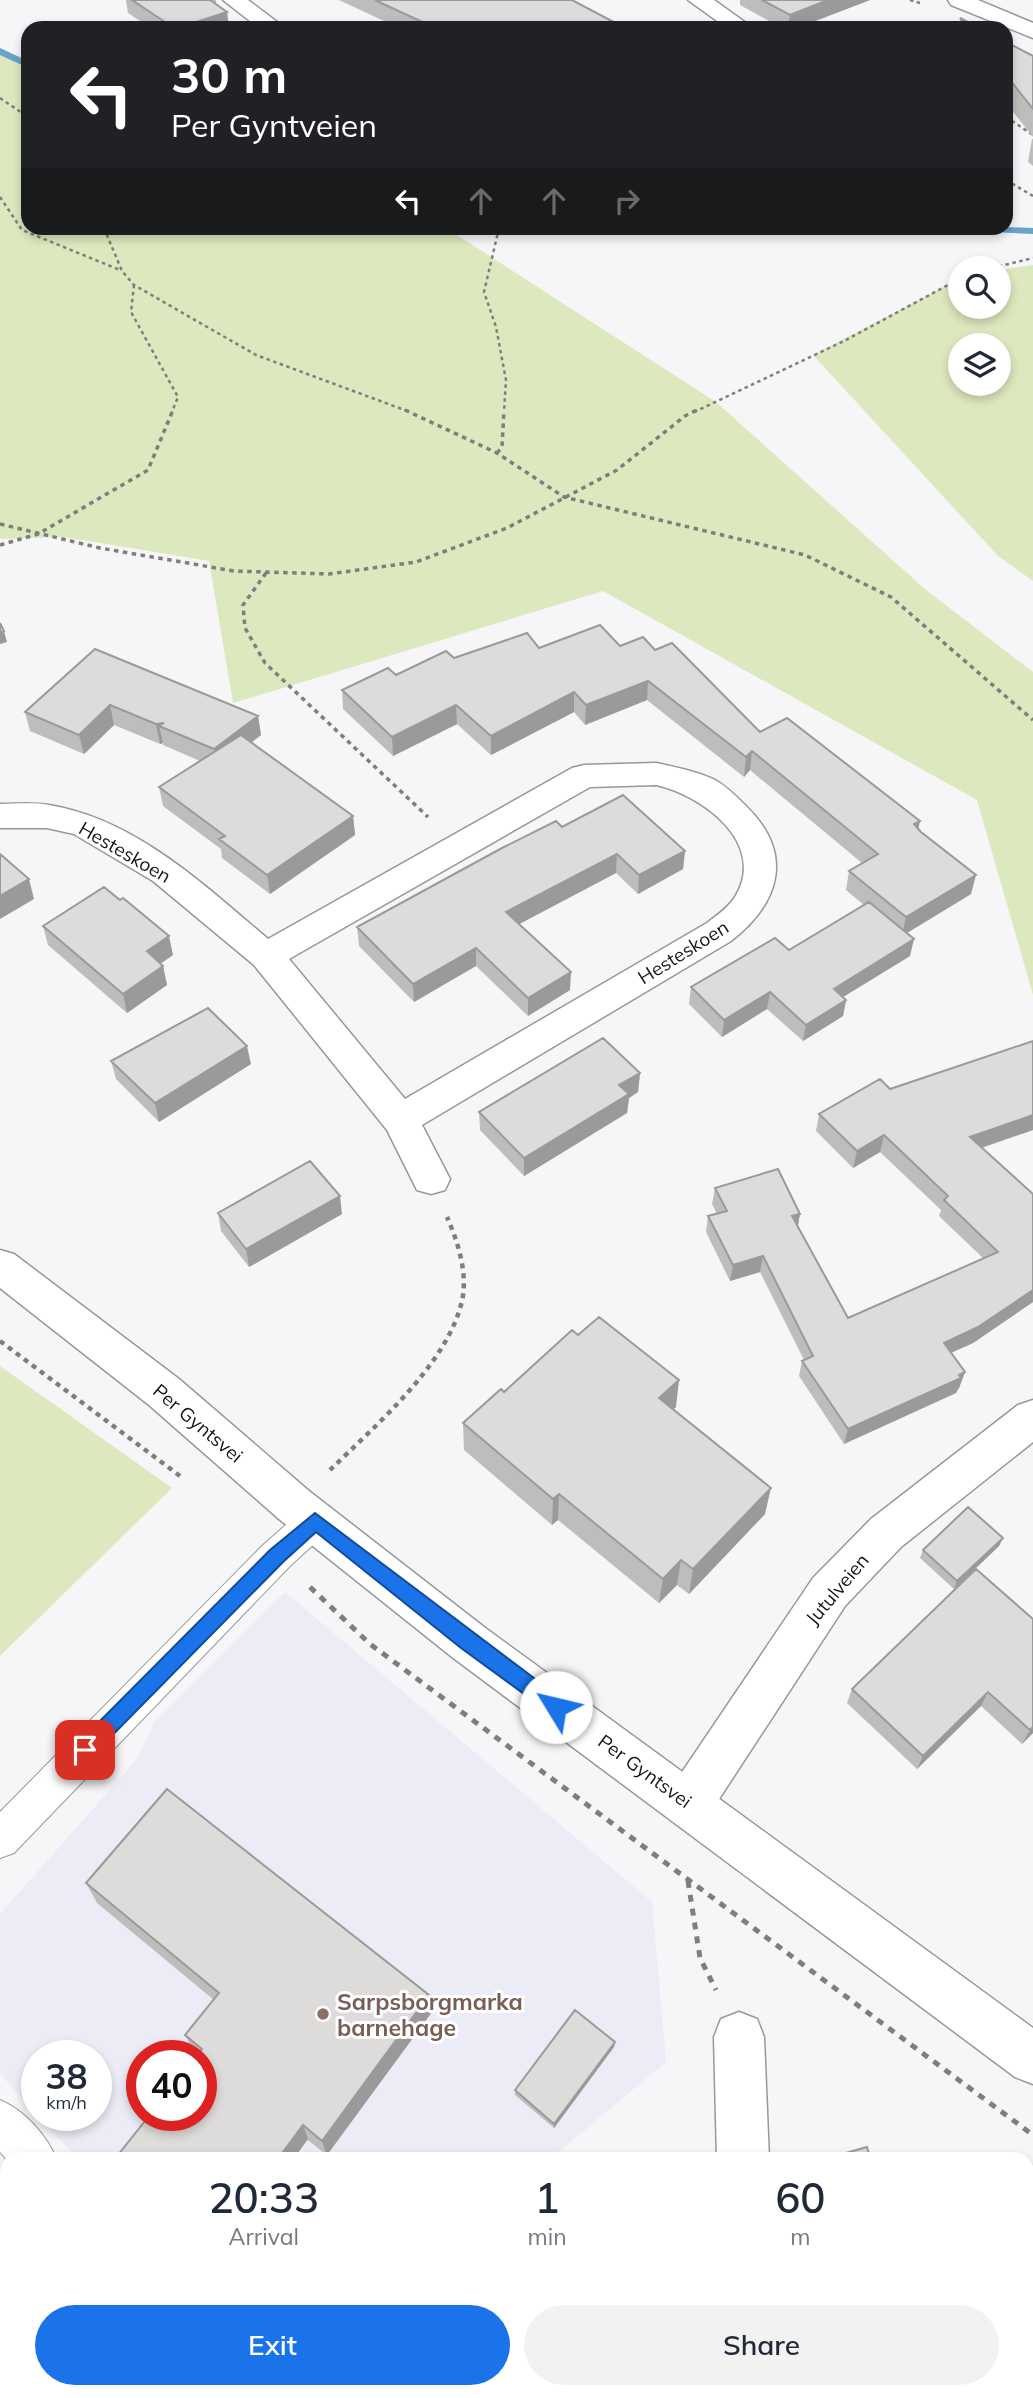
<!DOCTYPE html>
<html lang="en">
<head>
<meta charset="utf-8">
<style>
  :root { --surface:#fff; --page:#f2f2f3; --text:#1f2937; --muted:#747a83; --accent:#1a73e8 }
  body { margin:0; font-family:Mulish,sans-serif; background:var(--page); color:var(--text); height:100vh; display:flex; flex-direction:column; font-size:26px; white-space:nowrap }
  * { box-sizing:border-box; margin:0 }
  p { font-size:23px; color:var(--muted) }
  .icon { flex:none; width:38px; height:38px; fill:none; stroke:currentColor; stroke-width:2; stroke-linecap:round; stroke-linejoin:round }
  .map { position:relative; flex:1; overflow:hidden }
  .side { position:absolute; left:0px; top:2152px; width:1034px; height:247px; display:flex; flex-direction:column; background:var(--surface); border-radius:21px 21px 0 0; box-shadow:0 4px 10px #0003 }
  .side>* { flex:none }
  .hud { position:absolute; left:21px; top:21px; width:992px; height:214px; border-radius:21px; box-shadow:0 4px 10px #0003; background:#202124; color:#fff; overflow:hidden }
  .buttons { position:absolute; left:948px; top:256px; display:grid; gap:14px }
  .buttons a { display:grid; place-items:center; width:63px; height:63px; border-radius:50%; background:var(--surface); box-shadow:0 4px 10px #0003; font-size:35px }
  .speed { position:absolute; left:21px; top:2040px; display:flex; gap:14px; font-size:35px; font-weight:700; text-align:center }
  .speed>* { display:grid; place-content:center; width:91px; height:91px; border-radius:50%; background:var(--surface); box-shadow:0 4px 10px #0003; line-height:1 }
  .speed small { font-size:18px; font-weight:400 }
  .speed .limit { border:10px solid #d22; background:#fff; color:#111 }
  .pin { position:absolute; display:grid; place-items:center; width:60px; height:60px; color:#fff; margin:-30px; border-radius:14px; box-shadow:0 4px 10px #0006 }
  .me { position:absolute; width:77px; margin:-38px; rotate:306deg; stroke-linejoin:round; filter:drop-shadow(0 0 5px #0008) }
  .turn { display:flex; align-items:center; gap:24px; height:147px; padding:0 35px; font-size:32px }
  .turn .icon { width:91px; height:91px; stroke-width:2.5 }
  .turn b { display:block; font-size:49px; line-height:60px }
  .lanes { display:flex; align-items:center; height:66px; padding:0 35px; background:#0003; justify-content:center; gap:35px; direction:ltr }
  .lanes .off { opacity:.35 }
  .eta { display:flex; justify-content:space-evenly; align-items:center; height:119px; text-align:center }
  .eta b { font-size:42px; font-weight:600; line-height:49px }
  .cta { display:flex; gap:14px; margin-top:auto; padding:14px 35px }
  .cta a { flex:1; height:80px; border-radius:42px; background:var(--accent); color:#fff; font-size:28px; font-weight:600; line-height:80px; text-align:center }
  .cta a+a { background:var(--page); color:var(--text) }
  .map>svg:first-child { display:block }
  .built { fill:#ebecf6; fill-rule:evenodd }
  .green { fill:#dce8bd; fill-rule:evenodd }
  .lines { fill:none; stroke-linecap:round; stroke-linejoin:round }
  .stream { fill:#69a3c8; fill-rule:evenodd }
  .service-casing { stroke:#97989a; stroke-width:2 }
  .minor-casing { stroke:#97989a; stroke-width:3 }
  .tertiary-casing { stroke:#97989a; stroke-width:3 }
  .secondary-casing { stroke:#97989a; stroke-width:3 }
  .path-far3 { stroke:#7e7e7f; stroke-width:2.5; stroke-dasharray:3.5 3.5; stroke-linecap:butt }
  .path-far2 { stroke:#7e7e7f; stroke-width:3.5; stroke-dasharray:4.5 4.5; stroke-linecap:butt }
  .path-far1 { stroke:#7e7e7f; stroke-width:4.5; stroke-dasharray:5 5; stroke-linecap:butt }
  .path { stroke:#7e7e7f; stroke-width:5; stroke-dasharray:7 7; stroke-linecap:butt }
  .service { fill:#fff; fill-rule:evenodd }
  .minor { fill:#fff; fill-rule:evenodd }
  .tertiary { fill:#fff; fill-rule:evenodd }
  .secondary { fill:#fff; fill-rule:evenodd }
  .wall { fill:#bfbcbc }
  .shaded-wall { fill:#9b9999 }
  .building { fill:#dedbdb; stroke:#9b9999; stroke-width:2 }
  .route { fill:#1a73e8; stroke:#114b97; stroke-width:2 }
  .education-dot { fill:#8d6e63; stroke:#fff; stroke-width:2.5 }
  .labels { text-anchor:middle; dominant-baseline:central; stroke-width:6; stroke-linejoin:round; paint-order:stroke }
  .street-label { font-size:19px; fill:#151515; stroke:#fff }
  .near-education-label { font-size:23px; font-weight:bold; fill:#785e54; stroke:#fff; text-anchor:start }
</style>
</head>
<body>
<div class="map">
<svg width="1033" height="2398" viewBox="0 0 1033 2398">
  <rect width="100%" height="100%" fill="#f6f6f8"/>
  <path class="built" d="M285,1592l367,310 14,160 -116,97h-472l-40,-43h58v-60h-59v58l-37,-40v-160l138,-156 15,-34zM142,2056h59v60h-59z"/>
  <path class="green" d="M0,52l28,19v157h418l270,174 210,188 107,82v323l-56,-195 -374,-209 -370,112 -24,-142 -145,-24 -64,2z
    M1033,265v316l-35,-25 -185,-201 148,-77v28h38v-36zM961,345h38v38h-38z
    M0,1366l172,122 -172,168z"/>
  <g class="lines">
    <path class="stream" d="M0,48l28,13v7l-28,-13z
      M1006,227l27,1v6l-63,-3 -5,-3z"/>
    <defs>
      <path id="service" d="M315,1505l12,5 6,11 -6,11 -38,35 -275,286 -14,5v-46l263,-267 40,-35z
        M0,2100c24,10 47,35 57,60h-50l-7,-8z"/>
      <path id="minor" d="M223,0h25l37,28h-26z
        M688,0h26l39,28h-26z
        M656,763c19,4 39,8 57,16 12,6 23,17 33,27 48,47 35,96 -15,135l-309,184 28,54 -5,11 -14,4 -14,-4 -30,-60 -133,-165 -101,-84 -79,-47 -27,-6h-47v-24c16,0 33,-2 49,1 86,14 155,80 219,134l304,-171 12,-3zM656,785c46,10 112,58 79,112 -7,11 -18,18 -28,26l-302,176 -116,-140 301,-172z
        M1033,1400v42l-132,105 -56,59 -139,213 -17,7 -17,-7 -6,-16 6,-16 141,-209 58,-59 147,-114z
        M739,2012l18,7 7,18 5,123h-52l-3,-123 7,-18z
        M748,2392h55l1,6h-56z"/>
      <path id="tertiary" d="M0,1250l14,4 165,125 130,112 175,136 549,401v56l-18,-7 -563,-420 -173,-138 -130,-114 -149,-117z"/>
      <path id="secondary" d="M948,0h30l55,23v15l-82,-33z"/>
    </defs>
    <use href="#service" class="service-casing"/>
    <use href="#minor" class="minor-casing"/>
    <use href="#tertiary" class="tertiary-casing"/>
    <use href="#secondary" class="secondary-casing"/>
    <path class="path-far3" d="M910,0l10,3
      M0,98l28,19
      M1006,117l27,18
      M1006,180l27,16
      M0,197l22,33 98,40
      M104,228l18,43 12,14 122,70 154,57
      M499,228l-15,64 12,35 10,53 -2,32
      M992,268l41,-10
      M134,285l-3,27 47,85 -6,15
      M694,412l150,-71 117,-63"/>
    <path class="path-far2" d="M405,410l92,43 67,44 241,58 86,42 142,123
      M497,453l5,-6 2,-37
      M0,524l100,24 134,23 95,3 87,-12 91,-34 110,-58 68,-54 12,-6
      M0,545l38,-11 110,-64 25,-60
      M266,573l-23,32 2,23 20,35 163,154"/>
    <path class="path-far1" d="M0,1341l184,138
      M330,1470c45,-44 117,-105 132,-169 6,-28 -4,-59 -15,-84"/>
    <path class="path" d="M310,1587l60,57 663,491
      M688,1881l12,77 16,32"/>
    <use href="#service" class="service"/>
    <use href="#minor" class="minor"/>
    <use href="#tertiary" class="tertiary"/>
    <use href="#secondary" class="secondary"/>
  </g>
  <path class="wall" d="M126,0h90v4l11,8 2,16h-78l-23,-15z
    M339,0h233l53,28h-226z
    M740,0h130l-73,28h-15l-42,-23z
    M960,18l20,10h-21z
    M1006,42l27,14v81l-27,-34z
    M1032,139h1v27l-5,-4z
    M620,646l35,4 105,82 158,97 53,65 -64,39 3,23 -67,41 3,3 -3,16 -40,25 -36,-32 -45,28 -33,-33 2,-17 98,-37 75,-45 -18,-15 3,-19 13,-8 -112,-93 -6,7 -97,-77 -62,25 -11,-13 -83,43 -34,-31 -64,32 -50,-47 -1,-19 112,-32 85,-10z
    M95,649l163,67 3,19 -10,8 102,73 2,19 -85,59 -48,-36 -1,-9 -58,-43 -4,-19 41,-26 -37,-16v-2l-3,1 -46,-19 -30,29 -54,-23 -5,-19z
    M562,827l123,24 -2,18 -45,25 -22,-21 -97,51 51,66 -42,26 -52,-50 -62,36 -55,-56 -2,-19z
    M43,926l130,29 -13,9 3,2 4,19 -40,28 -79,-68z
    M1033,1041v89l-51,18 51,46v108l-60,41 -22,10 14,19 -6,16 -1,1 -2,4 -112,51 -45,-68 3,-15 2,-1 -44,-88 -30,9 -24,-49 2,-16 9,-2 -5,-10 3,-16 85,26 -2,12 50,92 135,-60 -44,-42 2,-6 -61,-58 -27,16 -37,-37 3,-17z
    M111,1061l140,3 -92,58 -43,-43z
    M640,1073l-2,19 -9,6 -2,15 -103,63 -44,-46 -1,-18z
    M218,1213l124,1 -93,53 -28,-36z
    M504,1392l172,15 -3,2 92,105 -76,80 -12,-9 -18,18 -101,-83 -6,5 -88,-75 -1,-27z
    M1003,1538l-4,8 -45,43 -34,-31 3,-8z
    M1033,1619v114l-11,11 -41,-38 -64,63 -70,-66 5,-14z
    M86,1883l343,112 3,17 -105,143 -133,-103 -9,-17 29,-35 -117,-97z
    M615,2042l-1,5 -60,81 -39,-33v-5z
    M862,2392h165l6,6h-169z"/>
  <path class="shaded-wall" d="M828,0h42l-73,28h-9l2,-13z
    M227,12l2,16h-51z
    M4,631l3,11 -7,2v-12z
    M648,681l-1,19 -62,25 1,-20z
    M574,692v20l-83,43v-19z
    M110,705l4,20 -30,29 -5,-19z
    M456,705l1,19 -64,32 -1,-19z
    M258,716l3,19 -44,33 -3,-19z
    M164,723l-5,3 4,17 -3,1 -4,-20z
    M752,751l-2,19 -6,7 2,-20z
    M353,816l2,19 -85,59 -3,-19z
    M920,821l-4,19 -2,-16z
    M685,851l-2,18 -45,25 1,-19z
    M617,854l-1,19 -110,58v-19z
    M976,875l-5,19 -69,42 4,-19z
    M29,879l5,20 -34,20v-23z
    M169,936l4,19 -22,15 -4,-19z
    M914,939l-4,17 -80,49 4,-16z
    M476,948v18l-62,36 -1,-18z
    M163,966l4,19 -40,28 -4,-19z
    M571,972l-1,18 -42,26v-18z
    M770,992l-3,17 -45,28 2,-17z
    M846,1000l-3,16 -40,25 3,-16z
    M247,1046l4,18 -92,58 -4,-19z
    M640,1073l-2,19 -9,6 -2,15 -103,63v-18l95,-73z
    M1033,1115v15l-68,23 5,-16z
    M884,1135l-4,17 -27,16 4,-17z
    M340,1196l2,18 -93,53 -3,-18z
    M800,1214l-3,16 -5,-14z
    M763,1256l-3,16 -30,9 3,-16z
    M1033,1290v12l-60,41 -34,15 5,-15z
    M965,1372l-6,16 -1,1 -2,4 -112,51 4,-15z
    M679,1380l-3,27 -20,18 3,-27z
    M771,1488l-6,26 -76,80 4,-25z
    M559,1494l-1,26 -6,5 1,-26z
    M1003,1538l-4,8 -45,43 3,-8z
    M681,1560l-4,25 -18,18 4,-24z
    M988,1692l-7,14 -64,63 6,-13z
    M1033,1727v6l-11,11 8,-14z
    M429,1995l3,17 -105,143 -5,-14z
    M615,2042l-1,5 -60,81v-4z
    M303,2125l5,14 -15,21h-16z
    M158,2392h11l-8,6h-10z"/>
  <path class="building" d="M132,0h78l17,12 -49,16h-4z
    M375,0h197l53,28h-202l6,-3z
    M762,0h66l-38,15z
    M960,18l20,10h-11z
    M1006,42l27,14v53l-27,-34z
    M0,623l4,8 -4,1z
    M600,625l20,21 23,-9 12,13 17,-7 88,89 27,-14 133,103 -6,3 7,8 55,43 -70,42 -57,-46 29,-17 -126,-103 -6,6 -98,-76 -62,24 -12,-13 -83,44 -35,-31 -64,32 -50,-47 46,-22 8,7 50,-24 8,7 73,-25 12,15z
    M95,649l163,67 -44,33 -55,-23 5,-3 -8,1 -46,-19 -31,30 -54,-23z
    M241,735l112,81 -86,59 -48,-36 6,-3 -66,-49z
    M623,795l62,56 -46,24 -22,-21 -111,58 65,60 -43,26 -52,-50 -63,36 -56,-57 145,-79 54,-27 6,6z
    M0,854l29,25 -29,17z
    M104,887l16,13 3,-2 46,38 -22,15 16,15 -40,28 -80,-68z
    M869,902l45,37 -80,50 12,11 -40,25 -36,-33 -46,28 -33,-33 84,-49 14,12z
    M208,1008l39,38 -92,57 -44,-42z
    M603,1038l37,35 -21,12 10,9 -105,64 -45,-46z
    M1033,1041v74l-63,22 63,57v96l-55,37 -34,16 21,29 -6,3 2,3 -113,51 -46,-68 11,-5 -50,-100 -30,9 -25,-49 19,-5 -12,-23 63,-19 22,45 -8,2 56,102 150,-66 -54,-52 4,-4 -64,-61 -27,16 -38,-37 61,-35 10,10z
    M310,1161l30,35 -94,53 -28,-36z
    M599,1317l80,63 -20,18 112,90 -78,81 -12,-9 -18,19 -104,-85 -6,5 -90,-76 38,-34 3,3 68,-62 6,5z
    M968,1507l35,31 -46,43 -34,-31z
    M976,1569l57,50v108l-3,3 -42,-38 -65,64 -71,-67z
    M167,1789l262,206 -107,146 -19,-16 -26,35h-163l35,-44h52v-60h-5l6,-7 -17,-14 34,-42 -133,-110z
    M575,2010l40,32 -61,82 -39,-34z
    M867,2147l4,13h-50z
    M1032,2209l1,189h-165l-2,-6h161v-182z
    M6,2327l1,65h151l-7,6h-151v-66z
    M448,2392h102l4,6h-113z"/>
  <path class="route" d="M315,1513l248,187 3,7 -3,6 -7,3 -6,-3 -89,-65 -145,-116 -33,30 -192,195 -6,2 -7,-2 -3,-7 3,-7 192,-193z"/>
  <circle class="education-dot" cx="323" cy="2014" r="7"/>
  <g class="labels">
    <g class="street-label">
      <text transform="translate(125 852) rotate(30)">Hesteskoen</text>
      <text transform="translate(683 952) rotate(-32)">Hesteskoen</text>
      <text transform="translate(198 1423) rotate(40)">Per Gyntsvei</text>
      <text transform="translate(837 1589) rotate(-50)">Jutulveien</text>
      <text transform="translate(645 1771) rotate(36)">Per Gyntsvei</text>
    </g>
    <g class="near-education-label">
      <text x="337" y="2001">Sarpsborgmarka<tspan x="337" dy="26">barnehage</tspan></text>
    </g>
  </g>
</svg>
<div class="buttons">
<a><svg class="icon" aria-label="search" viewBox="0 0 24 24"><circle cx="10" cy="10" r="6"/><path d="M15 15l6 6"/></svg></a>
<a><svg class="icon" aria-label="layers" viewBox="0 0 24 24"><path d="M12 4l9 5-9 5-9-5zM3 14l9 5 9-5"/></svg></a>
</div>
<div class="speed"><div>38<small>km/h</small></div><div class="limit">40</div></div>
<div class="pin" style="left:85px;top:1750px;background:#d93025"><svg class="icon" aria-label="arrive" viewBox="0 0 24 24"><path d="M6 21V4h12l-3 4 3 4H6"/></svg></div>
<svg class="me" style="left:556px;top:1707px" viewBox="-20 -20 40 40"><circle r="19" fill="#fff"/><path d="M0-13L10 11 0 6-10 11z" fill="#1a73e8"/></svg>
<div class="hud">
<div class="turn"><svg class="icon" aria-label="left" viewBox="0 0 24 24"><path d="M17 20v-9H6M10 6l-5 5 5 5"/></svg><div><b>30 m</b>Per Gyntveien</div></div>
<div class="lanes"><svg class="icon" aria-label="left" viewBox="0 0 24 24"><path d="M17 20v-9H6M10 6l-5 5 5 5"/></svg><svg class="icon off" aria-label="ahead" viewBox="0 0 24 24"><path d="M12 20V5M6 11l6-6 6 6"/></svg><svg class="icon off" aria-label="ahead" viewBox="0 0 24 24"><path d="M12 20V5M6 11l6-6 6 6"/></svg><svg class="icon off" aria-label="right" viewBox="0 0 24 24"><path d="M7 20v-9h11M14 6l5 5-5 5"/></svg></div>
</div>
<section class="side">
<div class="eta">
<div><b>20:33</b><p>Arrival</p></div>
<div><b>1</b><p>min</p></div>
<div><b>60</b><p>m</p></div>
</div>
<div class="cta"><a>Exit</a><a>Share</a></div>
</section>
</div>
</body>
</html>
